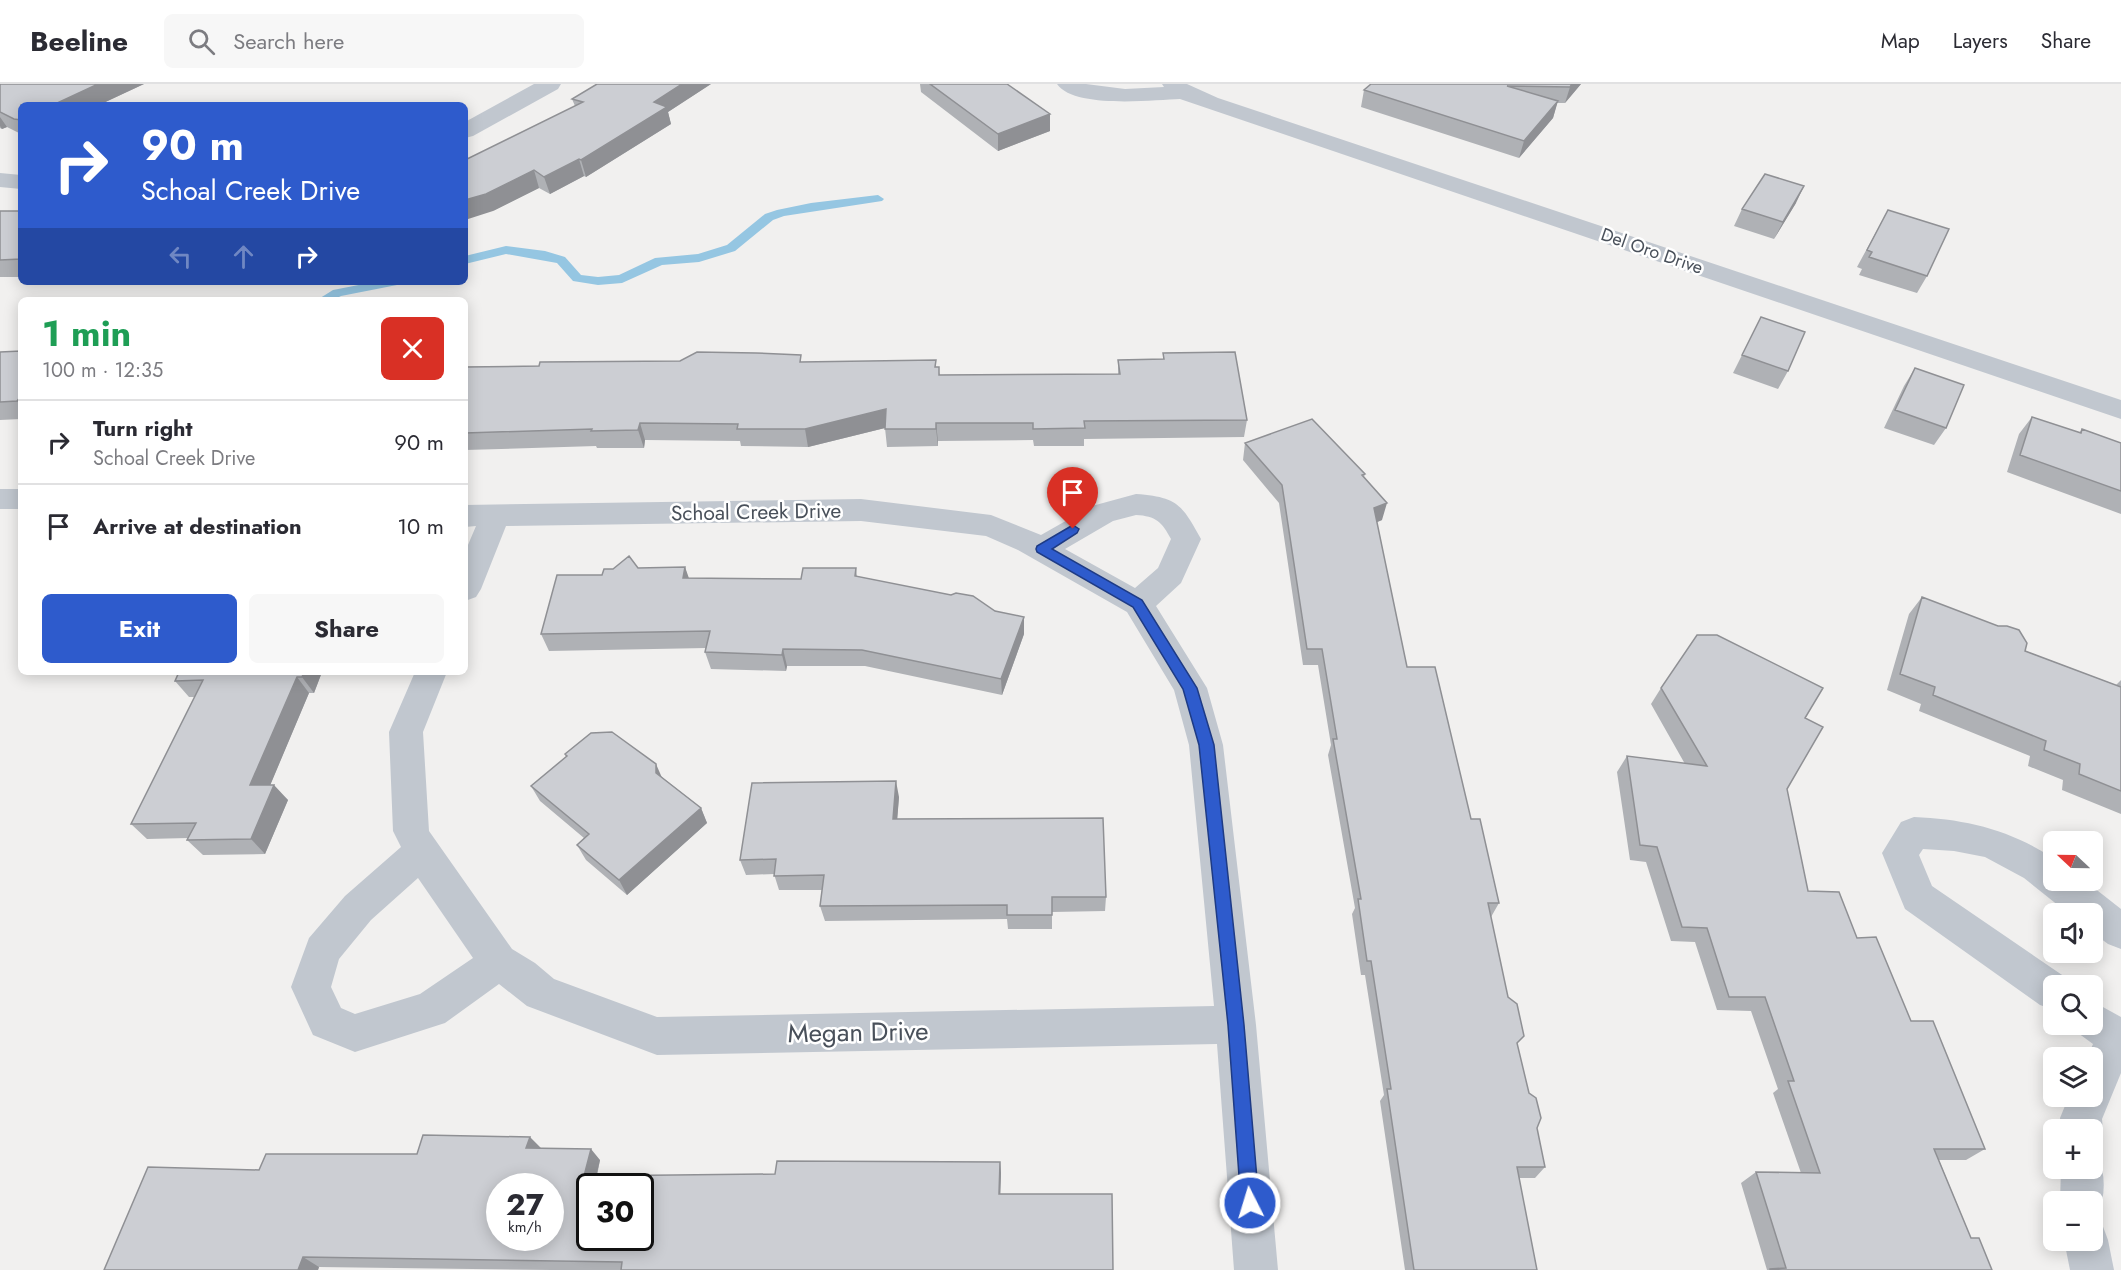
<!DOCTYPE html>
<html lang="en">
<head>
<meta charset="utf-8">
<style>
  :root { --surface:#fff; --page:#f7f7f7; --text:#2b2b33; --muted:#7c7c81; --line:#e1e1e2; --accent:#2e5bcc }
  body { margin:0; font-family:Jost,sans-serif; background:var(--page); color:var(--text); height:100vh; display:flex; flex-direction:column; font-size:22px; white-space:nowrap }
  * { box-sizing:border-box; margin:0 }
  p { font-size:20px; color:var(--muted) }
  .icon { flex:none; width:33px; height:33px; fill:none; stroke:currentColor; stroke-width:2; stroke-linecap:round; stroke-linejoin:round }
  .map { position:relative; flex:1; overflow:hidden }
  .side { position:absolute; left:18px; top:213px; width:450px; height:378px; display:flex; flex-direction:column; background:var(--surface); border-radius:9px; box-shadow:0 3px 15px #0003 }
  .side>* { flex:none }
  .guide { position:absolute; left:18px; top:18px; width:450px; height:183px; border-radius:9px; box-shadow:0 3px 15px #0003; background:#2e5bcc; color:#fff; overflow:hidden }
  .needle { width:39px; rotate:292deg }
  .controls { position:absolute; left:2043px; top:747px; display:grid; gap:12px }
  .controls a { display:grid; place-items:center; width:60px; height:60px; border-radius:9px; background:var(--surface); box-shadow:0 3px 15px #0003; font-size:30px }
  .speed { position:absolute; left:486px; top:1089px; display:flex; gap:12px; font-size:30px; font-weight:700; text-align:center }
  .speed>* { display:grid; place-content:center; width:78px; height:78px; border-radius:50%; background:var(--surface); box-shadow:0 3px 15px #0003; line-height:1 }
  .speed small { font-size:15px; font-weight:400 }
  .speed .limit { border:3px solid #111; border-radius:9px; background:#fff; color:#111 }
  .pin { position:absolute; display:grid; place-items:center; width:51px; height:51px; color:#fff; margin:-62px -26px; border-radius:50% 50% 50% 0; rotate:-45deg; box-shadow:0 0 6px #0007 }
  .pin .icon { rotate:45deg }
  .me { position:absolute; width:66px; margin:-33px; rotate:355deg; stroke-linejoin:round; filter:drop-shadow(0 0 4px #0008) }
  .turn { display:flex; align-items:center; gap:21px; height:126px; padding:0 24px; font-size:27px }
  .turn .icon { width:78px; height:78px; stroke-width:2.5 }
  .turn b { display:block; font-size:42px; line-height:51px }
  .lanes { display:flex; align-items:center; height:57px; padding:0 24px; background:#0003; justify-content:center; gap:30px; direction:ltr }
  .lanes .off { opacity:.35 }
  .round { display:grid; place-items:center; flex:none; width:63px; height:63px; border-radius:9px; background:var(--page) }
  .headline { display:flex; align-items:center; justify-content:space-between; height:102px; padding:0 24px }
  h1 { font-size:36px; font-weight:700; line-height:45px; color:#1e9e55 }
  .cta { display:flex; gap:12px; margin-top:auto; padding:12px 24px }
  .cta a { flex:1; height:69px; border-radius:9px; background:var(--accent); color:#fff; font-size:24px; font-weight:700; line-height:69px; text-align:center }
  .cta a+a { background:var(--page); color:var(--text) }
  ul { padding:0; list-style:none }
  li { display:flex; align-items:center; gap:18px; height:84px; padding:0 24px; border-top:2px solid var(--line) }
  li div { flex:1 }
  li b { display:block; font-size:22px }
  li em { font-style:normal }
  header { display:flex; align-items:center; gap:36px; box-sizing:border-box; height:84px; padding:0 30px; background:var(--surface); border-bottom:2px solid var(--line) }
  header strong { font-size:28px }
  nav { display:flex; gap:33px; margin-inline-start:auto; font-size:21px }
  .search { width:420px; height:54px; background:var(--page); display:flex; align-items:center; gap:15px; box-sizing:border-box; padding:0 21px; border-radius:9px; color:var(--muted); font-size:22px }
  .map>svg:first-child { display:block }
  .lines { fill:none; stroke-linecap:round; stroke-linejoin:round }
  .stream { fill:#95c6e2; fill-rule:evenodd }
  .minor { fill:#c1c7cf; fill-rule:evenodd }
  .wall { fill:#afb1b5 }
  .shaded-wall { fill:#8f9094 }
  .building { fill:#ccced3; stroke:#8f9094; stroke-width:1.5; fill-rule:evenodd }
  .route { fill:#2e5bcc; stroke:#1e3b85; stroke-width:1.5 }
  .labels { text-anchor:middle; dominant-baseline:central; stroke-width:5; stroke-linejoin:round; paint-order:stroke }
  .far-street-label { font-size:18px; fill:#49505a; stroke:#fff }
  .street-label { font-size:21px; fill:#49505a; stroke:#fff }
  .near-street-label { font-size:26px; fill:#49505a; stroke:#fff }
</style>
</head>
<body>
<header>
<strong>Beeline</strong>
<div class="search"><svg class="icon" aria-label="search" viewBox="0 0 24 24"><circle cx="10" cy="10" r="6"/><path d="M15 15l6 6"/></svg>Search here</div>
<nav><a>Map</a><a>Layers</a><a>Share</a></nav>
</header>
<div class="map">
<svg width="2121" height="1186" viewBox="0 0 2121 1186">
  <rect width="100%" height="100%" fill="#f1f0ef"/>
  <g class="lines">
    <path class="stream" d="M878,111l6,4 -2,2 -98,15 -11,4 -38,31 -36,11 -37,3 -40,18 -24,2 -25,-4 -16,-18 -51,-9 -41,10v-8l41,-10 39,5 20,6 16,18 17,2 21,-2 36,-17 43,-4 29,-9 38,-31 12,-4 34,-7z
      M374,198h25l-2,3 -56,11 -8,4h-16l16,-10z"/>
    <path class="minor" d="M534,0h27l-3,5 -85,47 -8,2v-16z
      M1057,0h29l39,5 39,-2 -2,-3h25l31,14 903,302v19l-941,-320c-27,1 -106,10 -123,-15z
      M0,89l21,2v14l-21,-2z
      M0,405h21v20h-21z
      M1136,410c42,3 46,11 65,45l-20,44 -25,23 51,82 16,57 33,280 22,245h-44l-17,-226 -560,11 -130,-49 -28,-22 -54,39 -90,29 -42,-17 -22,-48 18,-49 36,-42 56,-49 -8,-16 -4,-99 26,-60h32l-24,60 6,99 83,118 23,14 19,16 103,38 557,-11 -25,-261 -15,-55 -47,-78 -109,-62 -32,-14 -125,-15 -355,5 -25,63 -5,8 -11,4v-49l11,-26 -11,1v-22l396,-6 130,16 50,20 51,-29zM1136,431c20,1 26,7 35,24l-13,29 -23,20 -70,-39 48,-28zM418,794l55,80 -53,36 -65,20 -14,-6 -10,-21 8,-28 32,-39z
      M1914,733c50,2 93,12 136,39l4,2v22h30l37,29v40l-13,-5 -16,-12v-18h-23l-45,-36 -39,-21 -31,-6 -31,-2 -4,6 13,31 136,93 3,7h-17v24l-14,-5 -135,-96 -23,-56 19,-31z
      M2092,917l29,16v56l-19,46 1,11 -6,15 -5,2v-17h-31l-1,-12 9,-22h23v-38h-5l6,-14 -15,-11 -4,-9h18z
      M2092,1067l5,2c9,21 9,43 0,64l-5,2v-17h-32l1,-34h31z
      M2092,1137l10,3 6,16 6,30h-44l-6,-30h28z"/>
  </g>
  <path class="wall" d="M0,0h144l-45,21h-78v29l-14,-7 -5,2 -2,-1z
    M711,0l-43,28 3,12 -85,53 -2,-1 -34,18 -11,-6 -46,23 82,-105 -3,-7z
    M920,0h87l43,47 -52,20 -77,-59z
    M1371,0h210l-16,19h-8l-4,15 -34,40 -158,-51 3,-17z
    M1796,119l-22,36 -40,-13 8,-17z
    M1888,126l39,66 -10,17 -58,-18 3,-6 -5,-2z
    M0,127h21v66h-21z
    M1761,233l27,54 -10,18 -45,-16z
    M21,267v68l-21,1v-68z
    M1163,269l84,67 -3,17 -160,2v7h-50l-1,-6 -95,1v5l-51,1 -2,-19 -77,19 -67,-1 -1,-5 -95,-1 -1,8h-47l-1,-2 -131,4v-83l338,-5 134,5 3,8 178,-1v-14l45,-1z
    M1915,284l31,60 -12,17 -50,-17 20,-42z
    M2032,333l47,16 3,-4 39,14v71l-114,-42 12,-38z
    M1245,359l120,31 -1,3 18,43 -5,2 30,145 64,152 28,84 -8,14 26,128 28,122 -10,11h-16l18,92h-132l-25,-169 4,-6 -19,-120h-4l-9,-61 3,-6 -27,-153 3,-10 -13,-80h-15l-24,-162 -36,-43z
    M685,483l3,11 113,1 55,-11 1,8 167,58 -22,61 -137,-29h-78l-1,5 -75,-2 -6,-17 1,-4 -157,3 -8,-17 61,-59z
    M1922,513l103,54 91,34 5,-5v134l-59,-24 1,-10 -35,-14 2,-10 -111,-45 2,-7 -34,-14 22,-76z
    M322,588l-8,21h-5l-39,92 18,15 -23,54 -62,1 -16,-15 1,-2 -41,1 -16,-15 64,-127h-6l-14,-16z
    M1661,604l144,30 -18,71 21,102 49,47 54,83 74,128 -19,11h-27l32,78 21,32h-225l-26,-87 15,-11 45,1 -28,-80 5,-4 -27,-78 -34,-1 -22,-68 -24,-1 -25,-79 -16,-2 -13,-88 10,-16 58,8 -34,-60z
    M565,670l97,23 39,31 6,15 -80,72 -41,-35 -9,-15 7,-7 -44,-37 -9,-15 35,-29z
    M899,713l-2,22 209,78 -1,14 -53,1v17h-44l-1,-10 -182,2 -5,-15 2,-16h-43l-5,-16 -28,1 -6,-15z
    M541,1064l59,12 -3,16 178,-2 225,-12 1,11 -1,21 113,76h-561l-233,-3 -1,3h-214l155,-100 158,-16z"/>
  <path class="shaded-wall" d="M98,0h46l-45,21h-46z
    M682,0h29l-43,28 3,12 -85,53 -5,-17 73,-58z
    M1572,0h9l-16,19 5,-16z
    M1558,17l-5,17 -34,40 5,-17z
    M1050,30v17l-52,20v-17z
    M0,33l7,10 -5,2 -2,-3z
    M579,75l5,17 -34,18 -6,-17z
    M534,86l5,18 -46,23 -28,9v-20z
    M1804,102l-8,17 -22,36 9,-17z
    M21,312v10l-4,-5z
    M886,325l3,18 -81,20 -3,-18z
    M640,339l5,17 -1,8 -6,-18z
    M936,339l2,18v5l-2,-17z
    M1387,419l-5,17 -12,5 4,-17z
    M685,483l6,17 -8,-6z
    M1024,533v17l-22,61 -1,-16z
    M783,565l4,17 -1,5 -4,-16z
    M304,588h18l-8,21 -12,-16z
    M297,593l12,16 -45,107 -14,-15z
    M656,680l7,16 -7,-7z
    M896,697l3,16 -3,38 -3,-16z
    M274,701l14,15 -23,54 -14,-15z
    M701,724l6,15 -80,72 -8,-15z
    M530,1053l11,11h-15z
    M591,1065l9,11 -6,26 -10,-10z
    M1000,1078l1,11 -1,32 -1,-11z
    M303,1173l16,10 -1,3h-20z"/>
  <path class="building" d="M0,0h98l-45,21h-32v15l-7,-1 -14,-7z
    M597,0h85l-28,18 13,5 -86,53 -2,-1 -35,18 -10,-7 -48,24 -21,6v-40l118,-58 -11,-3z
    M930,0h77l43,30 -52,20z
    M1371,0h201l-2,3 -63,-1 51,15 -34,40 -160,-51z
    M1765,90l39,12 -21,36 -41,-13z
    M1888,126l61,19 -22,47 -58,-19 3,-5 -5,-2z
    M0,127h21v48l-21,1z
    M1761,233l44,15 -17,39 -46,-16z
    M21,267v45l-4,5 -17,1v-50z
    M697,268l59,1 45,2 -1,7 136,-2 -1,7h4v8l181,-1 -2,-14 46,-1 -1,-6 72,-1 12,68 -163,1 1,7 -52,1v-6h-97v6h-51l1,-20 -81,20h-68l1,-5 -98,-1 -2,7 -47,1 1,-2 -127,4v-66l74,-1 1,-4 140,-1z
    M1915,284l49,17 -18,43 -51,-18z
    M2032,333l49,16 1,-4 39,14v48l-101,-36z
    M1312,335l53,55 -3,1 25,28 -13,5 33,159h28l36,152h9l19,84h-11l20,94 9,7 7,32 -7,7 12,50 7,5 5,20 -4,10 8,39h-28l20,103h-123l-27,-181h4l-20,-128h-4l-9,-62h3l-28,-160h4l-15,-90h-15l-25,-164 -37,-42z
    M629,472l9,12 47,-1 -2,11 118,1 2,-11h53l-1,8 96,19 5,-2 17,3 22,15 29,6 -23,62 -139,-29 -79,-1 -1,6 -77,-3 5,-21 -169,3 16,-59h45l2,-6h9z
    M1922,513l76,29h9l12,4 8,13 -2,8 96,36v104l-42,-17 1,-10 -36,-14 2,-9 -113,-46 2,-8 -35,-13z
    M1697,551h20l106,53 -18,30 18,9 -36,62 21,102 31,1 18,46 19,-1 35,84h22l52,128h-51l37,89h8l13,32h-222v-1l16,-1 -30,-96 64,1 -32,-92h6l-29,-84h-36l-22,-69 -25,-1 -25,-80 -17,-2 -13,-89 80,10 -46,-78z
    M179,588h125l-2,5h-5l-47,108h24l-23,54 -64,1 9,-17 -65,1 72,-144 -28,1z
    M612,648l44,32v9l45,35 -82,72 -42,-35 12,-11 -58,-48 36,-30 -2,-2 26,-21z
    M896,697l-3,38 210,-1 3,79h-54v18h-45v-10l-187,1 4,-31 -50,1 2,-17 -36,1 12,-77z
    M423,1051l107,2 -4,11 65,1 -7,27 191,-2 2,-13 223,1 -1,32h113l1,76h-492l1,-8 -319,-5 -5,13h-194l44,-103 111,3 7,-16h151zM500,1102h50v52h-50zM590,1102h50v52h-50z"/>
  <path class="route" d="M1073,441l6,4 -2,4 -25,16 90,51 55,88 17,57 30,280 15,178 -2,7 -7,2 -6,-2 -3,-7 -13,-178 -29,-280 -16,-56 -50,-82 -96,-55 -1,-3 1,-3z"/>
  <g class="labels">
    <g class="far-street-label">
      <text transform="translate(1652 167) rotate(19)">Del Oro Drive</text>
    </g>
    <g class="street-label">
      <text transform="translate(756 428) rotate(-1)">Schoal Creek Drive</text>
    </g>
    <g class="near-street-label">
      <text transform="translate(858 948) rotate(-1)">Megan Drive</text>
    </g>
  </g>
</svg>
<div class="controls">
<a><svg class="needle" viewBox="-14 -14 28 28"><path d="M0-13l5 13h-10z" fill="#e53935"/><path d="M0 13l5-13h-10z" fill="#7c7c81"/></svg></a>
<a><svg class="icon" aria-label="sound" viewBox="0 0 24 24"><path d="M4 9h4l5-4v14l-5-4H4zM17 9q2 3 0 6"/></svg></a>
<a><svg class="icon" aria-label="search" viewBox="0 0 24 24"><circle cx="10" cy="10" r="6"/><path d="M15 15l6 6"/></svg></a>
<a><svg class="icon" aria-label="layers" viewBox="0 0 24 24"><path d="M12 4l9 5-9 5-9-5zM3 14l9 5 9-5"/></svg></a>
<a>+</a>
<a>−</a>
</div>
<div class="speed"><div>27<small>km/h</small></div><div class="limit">30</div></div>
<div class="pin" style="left:1073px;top:445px;background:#d93025"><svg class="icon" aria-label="arrive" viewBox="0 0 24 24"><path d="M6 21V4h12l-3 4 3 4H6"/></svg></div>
<svg class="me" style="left:1250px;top:1119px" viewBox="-20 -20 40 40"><circle r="17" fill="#2e5bcc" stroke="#fff" stroke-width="3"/><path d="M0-11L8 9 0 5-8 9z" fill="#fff"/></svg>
<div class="guide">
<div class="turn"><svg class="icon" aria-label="right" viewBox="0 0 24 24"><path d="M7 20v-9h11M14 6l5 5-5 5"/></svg><div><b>90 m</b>Schoal Creek Drive</div></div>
<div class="lanes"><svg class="icon off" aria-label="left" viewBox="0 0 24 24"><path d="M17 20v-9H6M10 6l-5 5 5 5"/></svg><svg class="icon off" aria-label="ahead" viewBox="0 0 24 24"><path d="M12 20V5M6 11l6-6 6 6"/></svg><svg class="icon" aria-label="right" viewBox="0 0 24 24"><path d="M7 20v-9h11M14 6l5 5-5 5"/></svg></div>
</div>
<section class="side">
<div class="headline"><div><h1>1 min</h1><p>100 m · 12:35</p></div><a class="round" style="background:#d93025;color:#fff"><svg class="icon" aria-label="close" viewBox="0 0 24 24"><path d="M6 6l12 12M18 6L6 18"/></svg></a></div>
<ul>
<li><svg class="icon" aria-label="right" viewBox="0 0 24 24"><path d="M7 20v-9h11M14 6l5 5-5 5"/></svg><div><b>Turn right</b><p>Schoal Creek Drive</p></div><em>90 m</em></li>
<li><svg class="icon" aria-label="arrive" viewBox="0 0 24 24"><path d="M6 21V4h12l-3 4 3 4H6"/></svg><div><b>Arrive at destination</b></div><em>10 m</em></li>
</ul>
<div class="cta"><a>Exit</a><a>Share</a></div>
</section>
</div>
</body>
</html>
